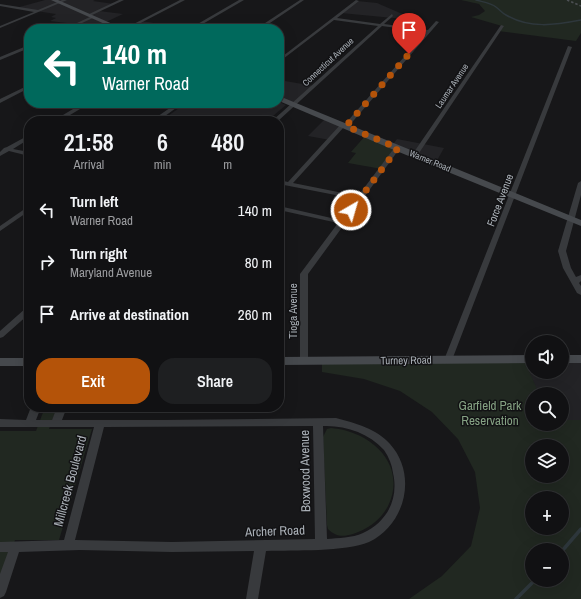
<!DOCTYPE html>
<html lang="en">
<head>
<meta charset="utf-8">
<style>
  :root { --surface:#111113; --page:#1e1f21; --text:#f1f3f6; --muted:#9c9da0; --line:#303133; --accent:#b45309 }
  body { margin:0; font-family:"Archivo Narrow",sans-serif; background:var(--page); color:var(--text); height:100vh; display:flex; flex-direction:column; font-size:15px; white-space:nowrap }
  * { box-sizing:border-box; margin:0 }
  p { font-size:13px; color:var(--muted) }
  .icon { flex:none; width:22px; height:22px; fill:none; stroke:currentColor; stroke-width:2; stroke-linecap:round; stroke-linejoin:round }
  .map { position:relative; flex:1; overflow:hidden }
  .details { position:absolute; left:24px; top:116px; width:260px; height:296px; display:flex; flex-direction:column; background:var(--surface); border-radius:16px; box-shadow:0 4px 16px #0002,0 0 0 1px var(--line) }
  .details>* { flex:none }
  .hud { position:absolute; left:24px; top:24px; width:260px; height:84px; border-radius:16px; box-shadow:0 4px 16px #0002,0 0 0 1px var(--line); background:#00695c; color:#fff; overflow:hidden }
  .tools { position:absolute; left:525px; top:335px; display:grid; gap:8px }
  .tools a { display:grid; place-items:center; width:44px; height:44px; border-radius:50%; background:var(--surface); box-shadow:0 4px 16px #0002,0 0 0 1px var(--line); font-size:20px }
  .pin { position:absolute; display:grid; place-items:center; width:34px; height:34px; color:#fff; margin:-41px -17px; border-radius:50% 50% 50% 0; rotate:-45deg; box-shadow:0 0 4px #0007 }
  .pin .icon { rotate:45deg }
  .me { position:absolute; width:44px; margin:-22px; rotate:38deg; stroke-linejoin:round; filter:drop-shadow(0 0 3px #0008) }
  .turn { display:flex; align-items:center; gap:14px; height:84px; padding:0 12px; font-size:18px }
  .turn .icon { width:52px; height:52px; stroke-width:2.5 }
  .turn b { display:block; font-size:28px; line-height:34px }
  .eta { display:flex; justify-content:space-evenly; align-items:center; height:68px; text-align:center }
  .eta b { font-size:24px; font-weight:600; line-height:28px }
  .cta { display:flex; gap:8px; margin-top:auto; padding:8px 12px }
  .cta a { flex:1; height:46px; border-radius:16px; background:var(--accent); color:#fff; font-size:16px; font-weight:600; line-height:46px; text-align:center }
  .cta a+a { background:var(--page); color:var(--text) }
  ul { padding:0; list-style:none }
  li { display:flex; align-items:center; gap:12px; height:52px; padding:0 12px }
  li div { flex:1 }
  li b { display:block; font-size:15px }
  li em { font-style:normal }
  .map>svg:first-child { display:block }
  .built { fill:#232326 }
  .green { fill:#212821; fill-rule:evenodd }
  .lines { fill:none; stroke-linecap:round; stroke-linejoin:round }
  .stream-far1 { stroke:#2e373c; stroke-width:1.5 }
  .stream { stroke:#2e373c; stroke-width:3.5 }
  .street { fill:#383a3d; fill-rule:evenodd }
  .secondary { fill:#46494d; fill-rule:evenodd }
  .rail { stroke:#4d5054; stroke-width:1.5; stroke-dasharray:2.5 2; stroke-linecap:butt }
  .route { stroke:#b45309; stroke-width:7; stroke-dasharray:0 12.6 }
  .labels { text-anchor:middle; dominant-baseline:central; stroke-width:3; stroke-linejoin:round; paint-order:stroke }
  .far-street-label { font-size:9px; fill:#aab0b7; stroke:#121214 }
  .street-label { font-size:11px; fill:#aab0b7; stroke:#121214 }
  .near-park-label { font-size:13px; fill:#85a183; stroke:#121214 }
  .near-street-label { font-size:13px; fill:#aab0b7; stroke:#121214 }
</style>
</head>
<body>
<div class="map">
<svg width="581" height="599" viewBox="0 0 581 599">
  <rect width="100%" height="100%" fill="#171719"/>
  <path class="built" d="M45,0h50l-2,1 21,3 -15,7 24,3 -17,8 15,7 -53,-1 7,-4 -25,-3 6,-3 -5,-1 5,-3 -40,-6z
    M357,1l20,2 30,13 -3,3 -63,-6z
    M141,21l25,4 -7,4h-33z
    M279,80l35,6 -20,18 -15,-6z
    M279,102l7,3 -19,16h-106l25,-18h93z
    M326,118l17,7 -13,15 -22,-4z
    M397,139l47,9 -9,16 -43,-18z
    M524,359h8v13h30v-13h19v62l-19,-1v-26h-24z"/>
  <path class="green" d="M461,0h120v33l-5,8 -78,-10 4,-5 -31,-9 8,-2 6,-4 -6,-7z
    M366,135l31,13 -15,21 -34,-6 8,-10 -5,-1z
    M524,359l15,35h-7v30h30v-4h19v179h-172l33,-23 29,-30 9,-38 -5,-36 -17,-33 -26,-27 -32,-21 -36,-12 -42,-7v-11zM532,446h30v30h-30zM532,498h30v30h-30zM532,550h30v30h-30z
    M45,407h12l-8,22h43l-33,111h-44l-15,45v-154h36z
    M331,428c40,3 77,37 57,78 -7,14 -20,23 -35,28 -10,3 -17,3 -25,-5l-1,-4 -4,-88 4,-8z"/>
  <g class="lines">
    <path class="stream-far1" d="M476,0c7,2 15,3 20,7 4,3 6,6 10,8 24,14 49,10 75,5"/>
    <path class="stream" d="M562,551l19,-22
      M516,599l19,-19"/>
    <path class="street" d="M62,0h5l-67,28v-2l34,-14 -34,-6v-2l38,6z
      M119,0h5l-34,16 -3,-1z
      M180,0h5l-56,29h-5z
      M239,0h5l-50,29h-5z
      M300,0h4l-43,29h-5z
      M356,0l3,1 -22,17 43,6 12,-10 1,2 -9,8 44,6 8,-9 3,1 -91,105h-4l-51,56 65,13 37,-49 5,1 -92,126v87l-1,2h-6l-1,-2v-87l38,-51 -59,-13v-4l61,14 16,-21 -77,-15v-4l9,2 53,-58h4l81,-92 -44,-6 -104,95h-6l106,-95 -44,-6 -55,42v-3z
      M92,16l3,1 -26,12h-5z
      M501,25l3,1 -87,130h-4l-1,-1z
      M29,45v3l-29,12v-3z
      M568,46l4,1 -120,313 -1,2h-6l-1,-2z
      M29,85v3l-29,15v-4z
      M83,103h7l-30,18h-7z
      M177,103h6l-25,18h-7z
      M29,135v4l-16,10 16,3v4l-20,-5 -9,5v-4l4,-4 3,-1z
      M581,181v14l-15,56 5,17 5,9 5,-2v6l-2,2 2,3v9l-4,-2 -14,-25 -5,-17 20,-68z
      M29,206v5l-29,20v-5z
      M29,307v7l-26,23 -3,1v-7l26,-23z
      M31,407h10l-5,13h16l5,-13h10l-5,13h100l174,-2c19,5 41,11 54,26 28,31 15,81 -21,98 -24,10 -75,8 -103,9l-8,48h-12l8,-48 -82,1 -92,-2 -61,2 -13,40 -2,4 -4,2v-24l8,-22h-8v-10l64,-2 30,-113h-94v-8l26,1zM313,426l2,113 -143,3 -97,-2 29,-113zM323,426c22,-1 46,7 61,24 5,7 8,15 9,23 6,26 -6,49 -30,60 -11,5 -25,5 -36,6z"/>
    <path class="secondary" d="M51,0h7l66,29h-8z
      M279,96l302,124v6l-187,-76 -115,-49z
      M532,355v8l-253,2v-8z
      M562,355h19v8h-19z
      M0,358h29v8h-29z"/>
    <path class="rail" d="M567,0l14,6"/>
  </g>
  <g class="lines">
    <path class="route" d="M351,210l47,-62 -52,-22 63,-72"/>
  </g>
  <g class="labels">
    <g class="far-street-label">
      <text transform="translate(328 62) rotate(-43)">Connecticut Avenue</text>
      <text transform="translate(452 86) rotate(-56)">Laumar Avenue</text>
      <text transform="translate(430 161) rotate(22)">Warner Road</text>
    </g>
    <g class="street-label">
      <text transform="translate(500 200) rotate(-69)">Force Avenue</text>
      <text transform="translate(293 311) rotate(-90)">Tioga Avenue</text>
      <text transform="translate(406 360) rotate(-1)">Turney Road</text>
    </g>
    <g class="near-park-label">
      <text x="490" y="405">Garfield Park<tspan x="490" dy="15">Reservation</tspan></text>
    </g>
    <g class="near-street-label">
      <text transform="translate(305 471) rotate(-91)">Boxwood Avenue</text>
      <text transform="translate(70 481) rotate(-75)">Millcreek Boulevard</text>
      <text transform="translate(275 531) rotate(-2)">Archer Road</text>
    </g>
  </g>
</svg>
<div class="tools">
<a><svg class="icon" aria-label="sound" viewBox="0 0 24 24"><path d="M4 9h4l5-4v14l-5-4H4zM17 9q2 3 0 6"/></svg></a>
<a><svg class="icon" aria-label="search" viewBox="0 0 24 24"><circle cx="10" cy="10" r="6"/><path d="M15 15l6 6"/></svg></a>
<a><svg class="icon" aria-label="layers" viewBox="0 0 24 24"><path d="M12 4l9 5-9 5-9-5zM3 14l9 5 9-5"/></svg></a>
<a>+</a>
<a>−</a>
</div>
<div class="pin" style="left:409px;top:54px;background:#d93025"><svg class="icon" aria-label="arrive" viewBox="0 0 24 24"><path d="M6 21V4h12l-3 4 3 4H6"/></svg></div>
<svg class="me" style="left:351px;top:210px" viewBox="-20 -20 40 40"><circle r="17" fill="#b45309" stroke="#fff" stroke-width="3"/><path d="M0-11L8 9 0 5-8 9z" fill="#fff"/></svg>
<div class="hud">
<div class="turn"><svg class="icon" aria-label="left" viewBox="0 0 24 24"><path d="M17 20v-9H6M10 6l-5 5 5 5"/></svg><div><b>140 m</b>Warner Road</div></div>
</div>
<section class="details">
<div class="eta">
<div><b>21:58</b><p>Arrival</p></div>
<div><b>6</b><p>min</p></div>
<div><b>480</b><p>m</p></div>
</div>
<ul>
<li><svg class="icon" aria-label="left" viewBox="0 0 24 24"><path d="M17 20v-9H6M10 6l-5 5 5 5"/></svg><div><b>Turn left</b><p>Warner Road</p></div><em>140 m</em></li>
<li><svg class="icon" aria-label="right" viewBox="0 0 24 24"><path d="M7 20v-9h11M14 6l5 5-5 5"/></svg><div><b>Turn right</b><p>Maryland Avenue</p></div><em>80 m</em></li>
<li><svg class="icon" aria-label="arrive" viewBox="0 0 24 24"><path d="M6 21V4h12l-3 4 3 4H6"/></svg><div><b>Arrive at destination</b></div><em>260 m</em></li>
</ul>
<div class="cta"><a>Exit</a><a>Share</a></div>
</section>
</div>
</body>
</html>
